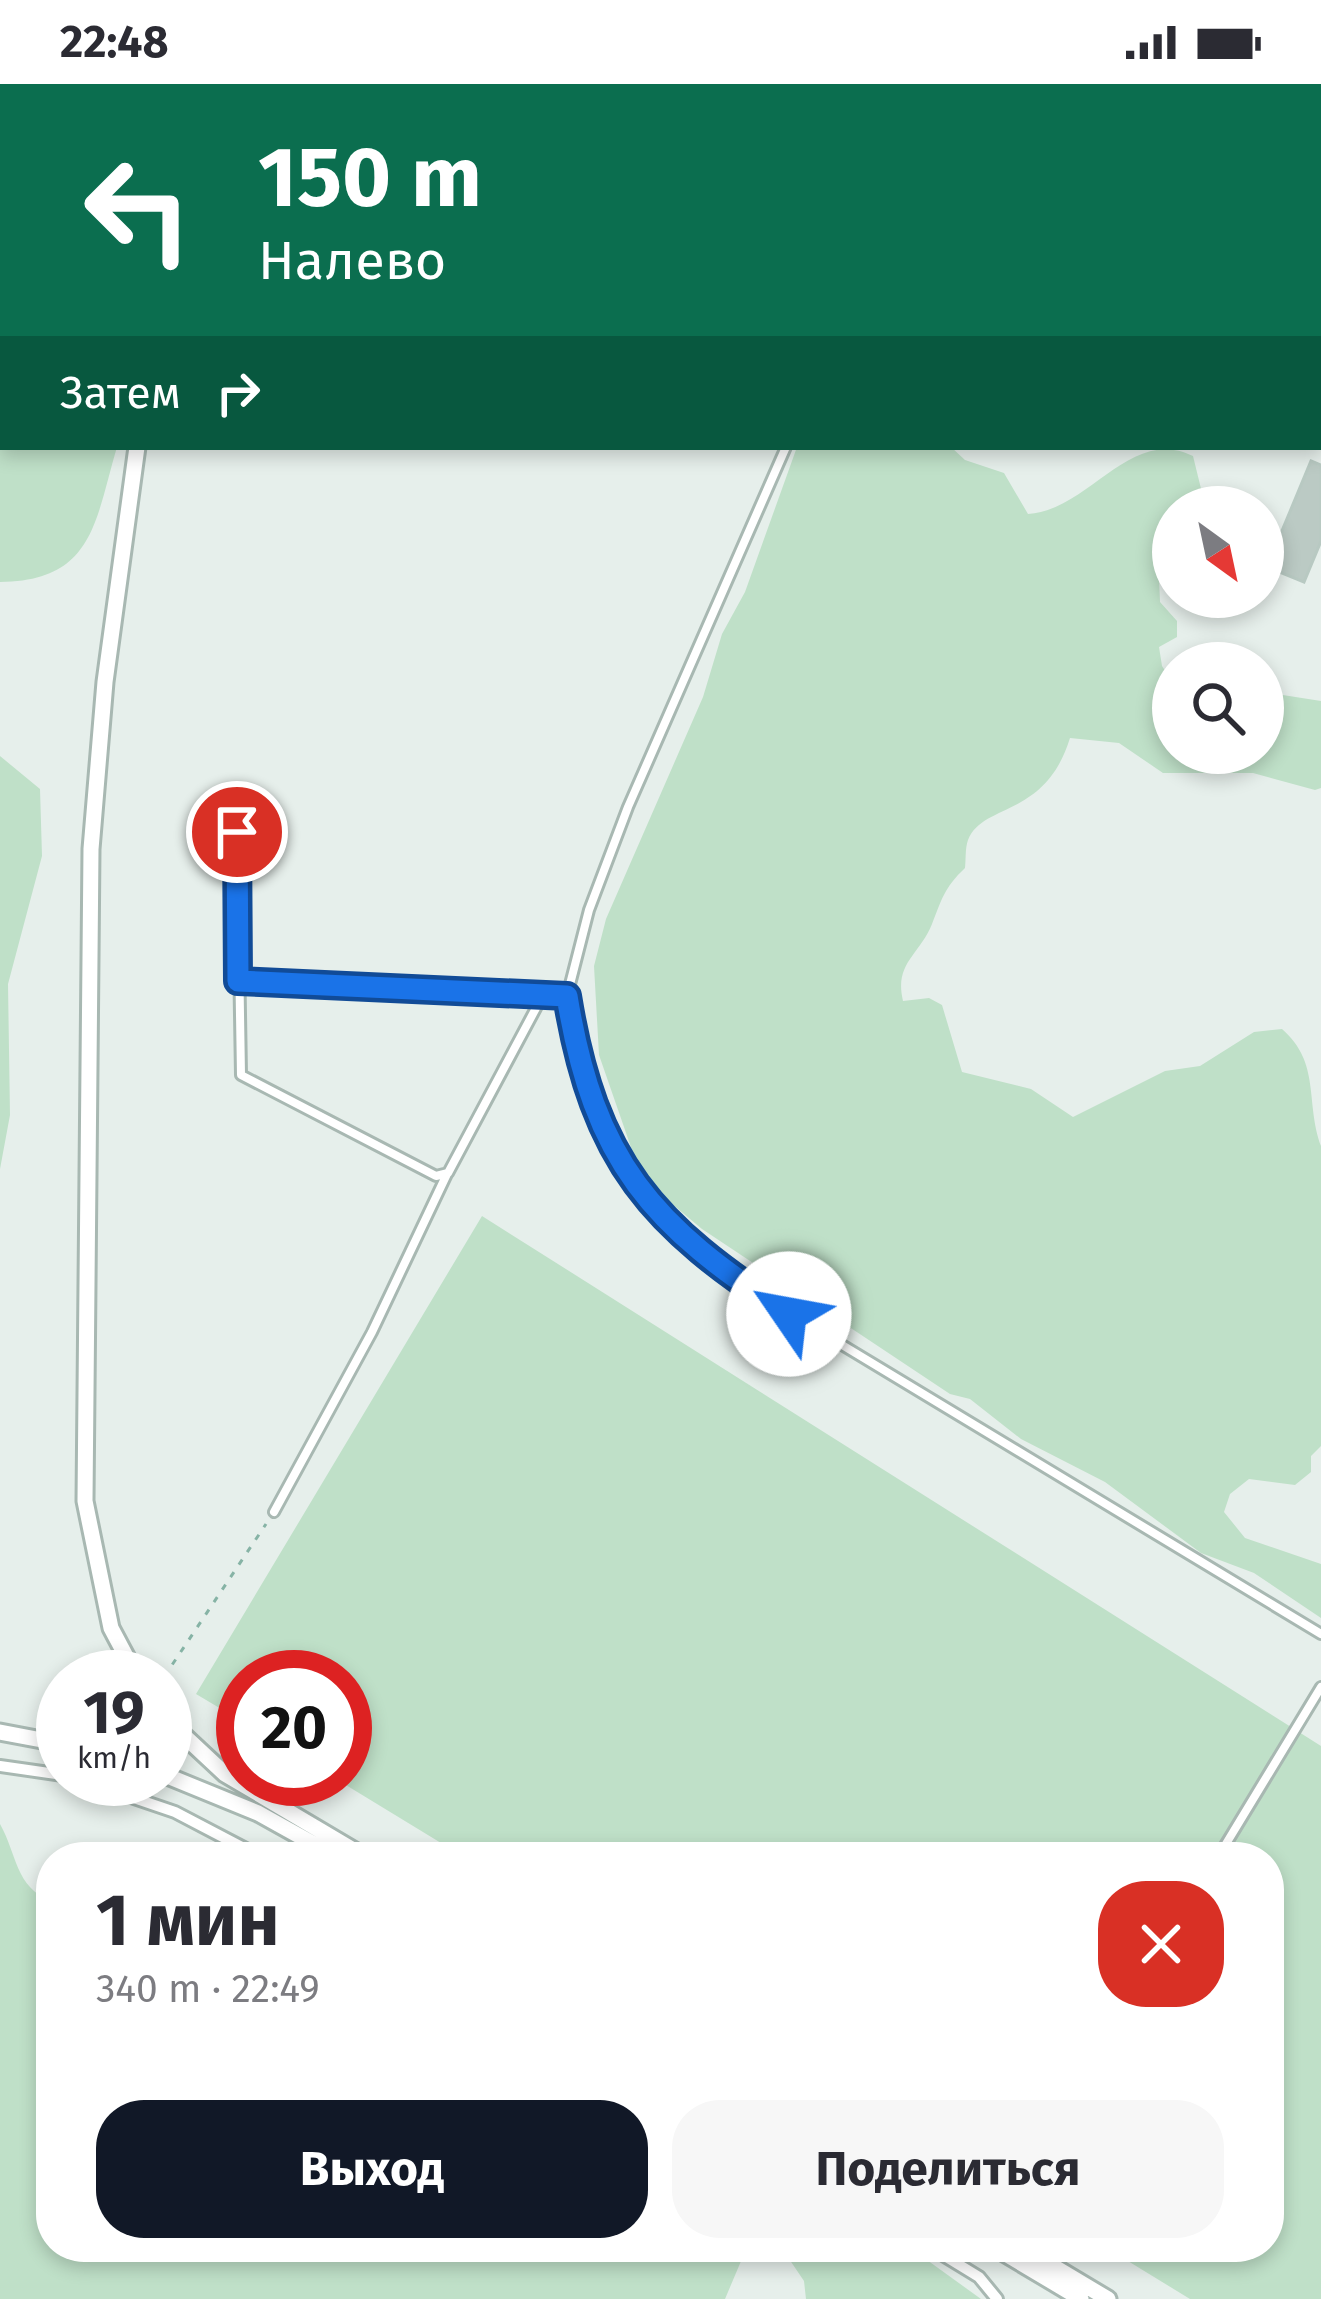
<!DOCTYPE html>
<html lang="ru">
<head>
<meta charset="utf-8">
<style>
  :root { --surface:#fff; --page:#f7f7f7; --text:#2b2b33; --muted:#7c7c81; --accent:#111827 }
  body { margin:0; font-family:"Fira Sans",sans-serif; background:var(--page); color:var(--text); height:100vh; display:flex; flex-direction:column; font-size:45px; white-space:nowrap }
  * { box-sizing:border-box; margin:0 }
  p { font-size:39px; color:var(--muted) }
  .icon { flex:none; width:66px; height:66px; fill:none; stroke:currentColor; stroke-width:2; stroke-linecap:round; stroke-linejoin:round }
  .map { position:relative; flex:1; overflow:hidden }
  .drawer { position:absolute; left:36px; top:1758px; width:1248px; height:420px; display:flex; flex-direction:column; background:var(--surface); border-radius:48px; box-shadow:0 6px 18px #0003 }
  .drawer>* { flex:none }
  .top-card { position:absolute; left:0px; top:0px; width:1323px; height:366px; box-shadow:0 6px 18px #0003; background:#0b6e4f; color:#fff; overflow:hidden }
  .needle { width:78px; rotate:147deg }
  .fabs { position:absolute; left:1152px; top:402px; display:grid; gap:24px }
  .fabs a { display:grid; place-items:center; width:132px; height:132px; border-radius:50%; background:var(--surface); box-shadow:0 6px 18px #0003; font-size:60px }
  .speed { position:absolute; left:36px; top:1566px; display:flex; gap:24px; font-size:60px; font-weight:700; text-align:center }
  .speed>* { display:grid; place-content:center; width:156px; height:156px; border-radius:50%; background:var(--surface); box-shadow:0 6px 18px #0003; line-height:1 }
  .speed small { font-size:30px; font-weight:400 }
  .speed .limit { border:18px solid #d22; background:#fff; color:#111 }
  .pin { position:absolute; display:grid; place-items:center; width:102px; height:102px; color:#fff; margin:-51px; border:6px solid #fff; border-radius:50%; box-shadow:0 3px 12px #0007 }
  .me { position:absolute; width:132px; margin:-66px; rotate:303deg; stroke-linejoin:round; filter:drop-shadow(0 0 9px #0008) }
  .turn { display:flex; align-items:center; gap:42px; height:252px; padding:0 60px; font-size:54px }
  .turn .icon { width:156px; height:156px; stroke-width:2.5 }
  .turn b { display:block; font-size:84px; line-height:102px }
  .then { display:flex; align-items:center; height:114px; padding:0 60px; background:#0003; gap:24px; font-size:45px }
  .round { display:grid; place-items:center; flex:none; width:126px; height:126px; border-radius:48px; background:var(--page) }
  .headline { display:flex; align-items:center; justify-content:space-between; height:204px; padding:0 60px }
  h1 { font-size:72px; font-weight:700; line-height:90px }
  .action { display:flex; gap:24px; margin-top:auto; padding:24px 60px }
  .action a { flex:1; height:138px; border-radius:48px; background:var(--accent); color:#fff; font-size:48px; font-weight:700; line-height:138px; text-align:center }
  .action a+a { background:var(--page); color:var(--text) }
  .status { display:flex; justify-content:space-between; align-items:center; height:84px; padding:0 60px; background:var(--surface); direction:ltr }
  .status svg { height:33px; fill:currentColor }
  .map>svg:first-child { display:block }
  .green { fill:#bfe0c8 }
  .building { fill:#bbcac4; stroke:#b8c9c2; stroke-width:3 }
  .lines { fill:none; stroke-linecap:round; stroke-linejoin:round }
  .service-casing { stroke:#a8b8b2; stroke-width:14 }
  .pedestrian-casing { stroke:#a8b8b2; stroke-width:16 }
  .minor-casing { stroke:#a8b8b2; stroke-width:21 }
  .path { stroke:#86b3a5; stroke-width:3; stroke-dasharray:6 9; stroke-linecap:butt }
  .service { stroke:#fff; stroke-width:8 }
  .pedestrian { stroke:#fff; stroke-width:10 }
  .minor { stroke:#fff; stroke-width:15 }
  .route-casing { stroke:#114b97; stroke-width:30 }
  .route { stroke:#1a73e8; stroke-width:21 }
</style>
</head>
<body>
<div class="status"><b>22:48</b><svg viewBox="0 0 49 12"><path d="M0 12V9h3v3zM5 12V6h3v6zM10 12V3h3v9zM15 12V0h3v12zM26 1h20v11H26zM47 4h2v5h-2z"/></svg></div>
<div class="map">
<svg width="1321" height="2215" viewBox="0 0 1321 2215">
  <rect width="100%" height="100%" fill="#e6efeb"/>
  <path class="green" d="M0,0h206l-203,3v360h114c-22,74 -23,134 -117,135z
    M797,363h154l14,13 39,13 24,41c62,-4 102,-89 165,-58l12,49 -32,2v52l-14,19 1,24 17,19v16l-18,10 3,19 11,17v70h90v-61l58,9v87l-6,2 -62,-17h-90l-44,-30 -49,-5c-25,81 -87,64 -102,102 -3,8 -2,20 -3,28 -21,20 -23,31 -33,56 -13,32 -38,39 -29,77l26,-3 13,7 20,67 69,17 42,28 92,-46 35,-5 54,-34 28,-3c39,34 23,73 39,117v300l-10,10v16l-16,13 -46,-6 -19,15 -6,18 21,26 76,26v54l-67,-45 -53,-20 -96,-71 -84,-43 -51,-40 -20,-5 -248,-165 -43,-36 -26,-40 -34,-98 -5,-89 12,-47 97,-222 19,-63 23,-42z
    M0,672l40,33 2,67 -34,128 2,131 -10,54z
    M482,1132l839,530v553h-131l-85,-52h164v-390h-805l-128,-78h9v-102h-102v45l-47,-28z
    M0,1740c17,30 15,63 51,77v346h696l-22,52h-725z
    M781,2163h128l72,52h-175l-2,-18z"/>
  <path class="building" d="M1311,377l10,4v76l-17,41 -37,-15z"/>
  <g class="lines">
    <defs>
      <path id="service" d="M937,0l2,3
        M855,3l6,-3
        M1320,292h1
        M786,363l-158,360 -39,103 -22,86 20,90 29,68 29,48 73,68 603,364
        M237,748l4,243 195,101 12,-3 95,-178
        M238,897l329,15
        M274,1428l98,-180 75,-158
        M1218,1773l103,-170"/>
      <path id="pedestrian" d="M0,1682l63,9
        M78,1695l97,33 86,45
        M930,2163l49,30 18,22"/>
      <path id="minor" d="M186,3v-3
        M775,3l1,-3
        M137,363l-32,235 -14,167 -6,652 26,127 26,49
        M165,1634l60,56 140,83
        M0,1648l63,12
        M165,1691l93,38 79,44
        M994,2163l87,52
        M1021,2163l87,52"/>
    </defs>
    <use href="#service" class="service-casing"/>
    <use href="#pedestrian" class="pedestrian-casing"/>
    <use href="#minor" class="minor-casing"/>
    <path class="path" d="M164,1593l102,-153"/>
    <use href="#service" class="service"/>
    <use href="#pedestrian" class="pedestrian"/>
    <use href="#minor" class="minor"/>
  </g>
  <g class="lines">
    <defs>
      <path id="route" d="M237,748l1,149 329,15c27,166 85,230 222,318"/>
    </defs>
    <use href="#route" class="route-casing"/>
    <use href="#route" class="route"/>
  </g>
</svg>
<div class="fabs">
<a><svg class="needle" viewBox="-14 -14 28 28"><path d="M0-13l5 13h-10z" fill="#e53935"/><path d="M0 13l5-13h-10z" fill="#7c7c81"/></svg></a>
<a><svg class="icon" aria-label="search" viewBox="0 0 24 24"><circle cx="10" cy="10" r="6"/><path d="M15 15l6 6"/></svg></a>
</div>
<div class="speed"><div>19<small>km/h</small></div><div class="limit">20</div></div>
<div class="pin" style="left:237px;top:748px;background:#d93025"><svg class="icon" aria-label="arrive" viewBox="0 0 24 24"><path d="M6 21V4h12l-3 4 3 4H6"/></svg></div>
<svg class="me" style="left:789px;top:1230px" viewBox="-20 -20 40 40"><circle r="19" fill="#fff"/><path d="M0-13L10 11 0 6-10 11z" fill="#1a73e8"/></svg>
<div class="top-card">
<div class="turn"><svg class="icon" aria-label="left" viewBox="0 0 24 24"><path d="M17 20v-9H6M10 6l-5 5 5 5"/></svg><div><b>150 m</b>Налево</div></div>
<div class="then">Затем<svg class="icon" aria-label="right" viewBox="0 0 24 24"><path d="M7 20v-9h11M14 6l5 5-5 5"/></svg></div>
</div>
<section class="drawer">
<div class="headline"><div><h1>1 мин</h1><p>340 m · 22:49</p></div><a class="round" style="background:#d93025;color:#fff"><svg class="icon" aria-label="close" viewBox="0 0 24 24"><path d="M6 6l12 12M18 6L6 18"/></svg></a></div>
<div class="action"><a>Выход</a><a>Поделиться</a></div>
</section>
</div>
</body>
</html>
